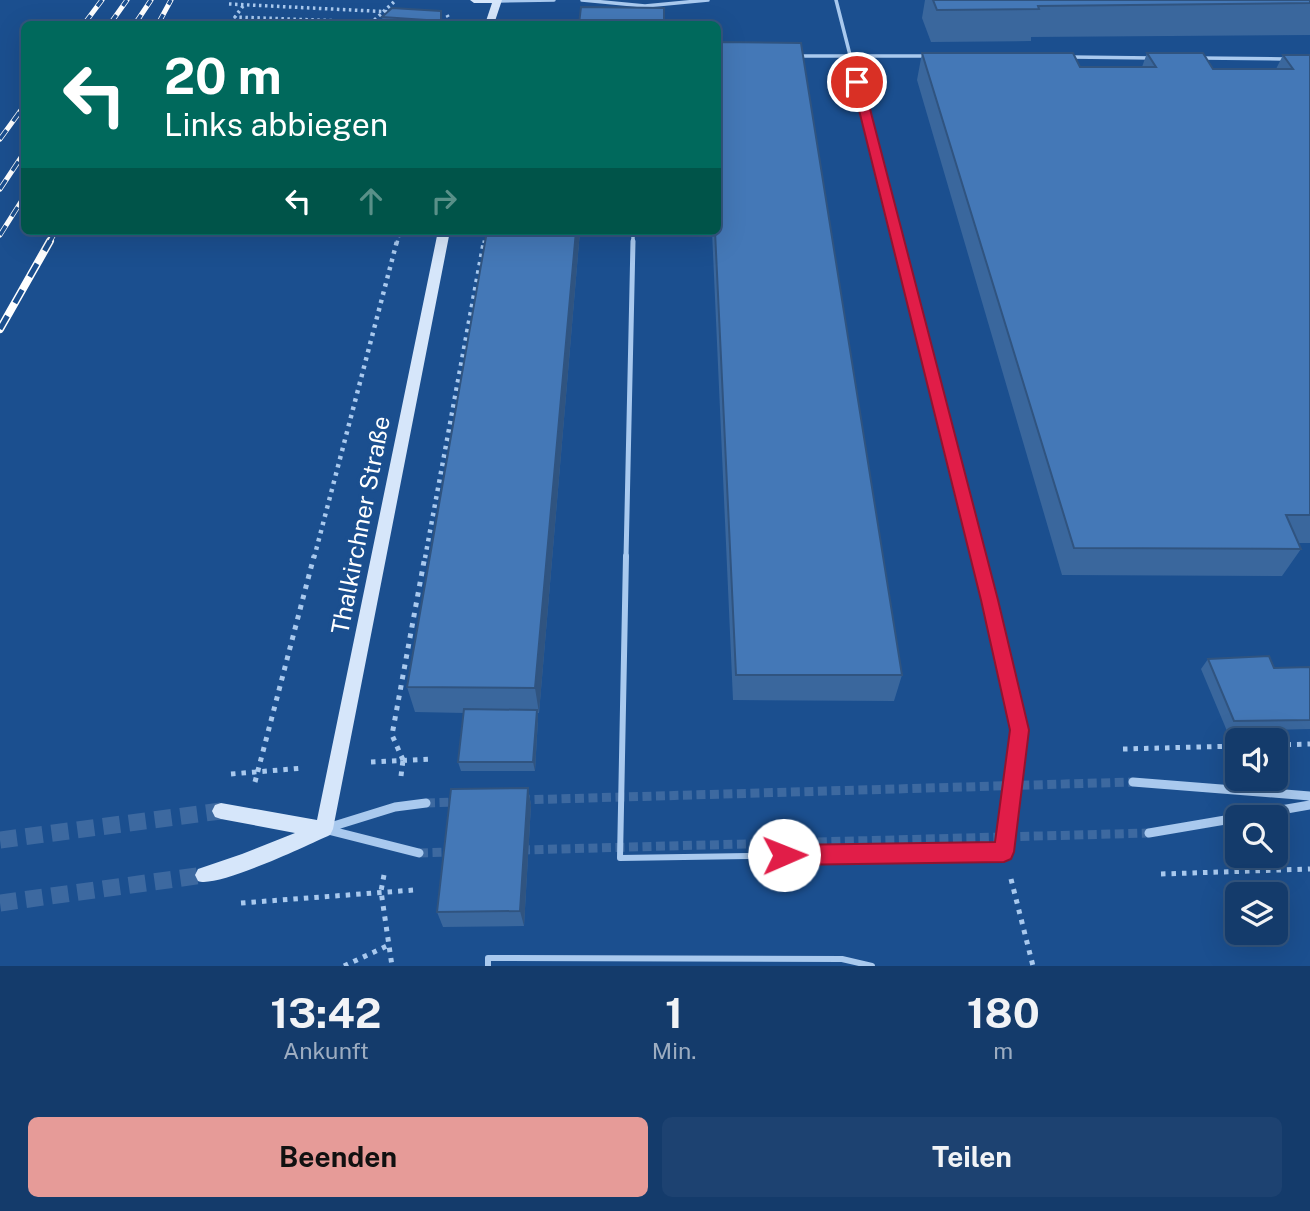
<!DOCTYPE html>
<html lang="de">
<head>
<meta charset="utf-8">
<style>
  :root { --surface:#143b6b; --page:#1d4271; --text:#f1f3f6; --muted:#9dadc1; --line:#33557e; --accent:#e69b98 }
  body { margin:0; font-family:"Public Sans",sans-serif; background:var(--page); color:var(--text); height:100vh; display:flex; flex-direction:column; font-size:26px; white-space:nowrap }
  * { box-sizing:border-box; margin:0 }
  p { font-size:23px; color:var(--muted) }
  .icon { flex:none; width:38px; height:38px; fill:none; stroke:currentColor; stroke-width:2; stroke-linecap:round; stroke-linejoin:round }
  .map { position:relative; height:966px; overflow:hidden }
  .drawer { display:flex; flex-direction:column; background:var(--surface); flex:1 }
  .drawer>* { flex:none }
  .top-card { position:absolute; left:21px; top:21px; width:700px; height:214px; border-radius:10px; box-shadow:0 7px 28px #0002,0 0 0 2px var(--line); background:#00695c; color:#fff; overflow:hidden }
  .buttons { position:absolute; left:1225px; top:728px; display:grid; gap:14px }
  .buttons a { display:grid; place-items:center; width:63px; height:63px; border-radius:10px; background:var(--surface); box-shadow:0 7px 28px #0002,0 0 0 2px var(--line); font-size:35px }
  .pin { position:absolute; display:grid; place-items:center; width:60px; height:60px; color:#fff; margin:-30px; border:4px solid #fff; border-radius:50%; box-shadow:0 2px 7px #0007 }
  .me { position:absolute; width:77px; margin:-38px; rotate:89deg; stroke-linejoin:round; filter:drop-shadow(0 0 5px #0008) }
  .turn { display:flex; align-items:center; gap:24px; height:147px; padding:0 28px; font-size:32px }
  .turn .icon { width:91px; height:91px; stroke-width:2.5 }
  .turn b { display:block; font-size:49px; line-height:60px }
  .lanes { display:flex; align-items:center; height:66px; padding:0 28px; background:#0003; justify-content:center; gap:35px; direction:ltr }
  .lanes .off { opacity:.35 }
  .eta { display:flex; justify-content:space-evenly; align-items:center; height:119px; text-align:center }
  .eta b { font-size:42px; font-weight:700; line-height:49px }
  .cta { display:flex; gap:14px; margin-top:auto; padding:14px 28px }
  .cta a { flex:1; height:80px; border-radius:10px; background:var(--accent); color:#111; font-size:28px; font-weight:700; line-height:80px; text-align:center }
  .cta a+a { background:var(--page); color:var(--text) }
  .map>svg:first-child { display:block }
  .lines { fill:none; stroke-linecap:round; stroke-linejoin:round }
  .street-tunnel { stroke:#3d69a0; stroke-width:9; stroke-dasharray:9 4.5; stroke-linecap:butt }
  .secondary-tunnel { stroke:#3d69a0; stroke-width:17; stroke-dasharray:17 9; stroke-linecap:butt }
  .path-far2 { stroke:#a9c9ee; stroke-width:3.5; stroke-dasharray:2.5 3.5; stroke-linecap:butt }
  .path-far1 { stroke:#a9c9ee; stroke-width:4.5; stroke-dasharray:3.5 5; stroke-linecap:butt }
  .path { stroke:#a9c9ee; stroke-width:5; stroke-dasharray:4.5 6; stroke-linecap:butt }
  .lane-far2 { stroke:#a9c9ee; stroke-width:3.5 }
  .lane-far1 { stroke:#a9c9ee; stroke-width:5 }
  .lane { stroke:#a9c9ee; stroke-width:6 }
  .street { stroke:#a9c9ee; stroke-width:9 }
  .secondary { fill:#d6e6fa; fill-rule:evenodd }
  .rail-far1-casing { stroke:#fff; stroke-width:5 }
  .rail-casing { stroke:#fff; stroke-width:8 }
  .rail-far1 { stroke:#1b4f8f; stroke-width:3.5; stroke-dasharray:11; stroke-linecap:butt }
  .rail { stroke:#1b4f8f; stroke-width:5; stroke-dasharray:15; stroke-linecap:butt }
  .wall { fill:#3a679d }
  .shaded-wall { fill:#305480 }
  .building { fill:#4478b7; stroke:#305480; stroke-width:2 }
  .route { fill:#e11d48; stroke:#92132f; stroke-width:2 }
  .labels { text-anchor:middle; dominant-baseline:central; stroke-width:7; stroke-linejoin:round; paint-order:stroke }
  .street-label { font-size:24px; fill:#fff; stroke:#1b4f8f }
</style>
</head>
<body>
<div class="map">
<svg width="1310" height="966" viewBox="0 0 1310 966">
  <rect width="100%" height="100%" fill="#1b4f8f"/>
  <g class="lines">
    <path class="street-tunnel" d="M521,800l612,-18
      M426,803l31,-1
      M521,850l628,-17
      M419,853l35,-1"/>
    <path class="secondary-tunnel" d="M0,840l221,-29
      M0,903l204,-28"/>
    <path class="path-far2" d="M229,4l164,8
      M243,6l-8,11 108,4 -2,3
      M447,15l5,9
      M229,24h65
      M370,24l26,-24
      M397,243l3,-12
      M484,243l2,-12"/>
    <path class="path-far1" d="M314,558l83,-317
      M425,558l59,-317"/>
    <path class="path" d="M1276,745l34,-1
      M1123,749l114,-3
      M403,760l-11,-25 33,-179
      M371,762l60,-3
      M231,774l72,-6
      M401,776l2,-16
      M255,782l59,-226
      M1161,874l149,-5
      M384,875l-3,16 11,75
      M1011,879l22,87
      M241,903l173,-13
      M344,966l45,-21"/>
    <path class="lane-far2" d="M582,0l63,6 63,-6
      M836,0l62,243
      M498,1l56,-1
      M798,56h130
      M1071,57l81,1
      M1200,58l85,1
      M633,243v-12"/>
    <path class="lane-far1" d="M898,241l80,317
      M626,558l7,-317"/>
    <path class="lane" d="M626,556l-6,302 384,-6 15,-122 -41,-174
      M488,966v-8l354,1 30,7"/>
    <path class="street" d="M1133,782l177,14
      M1240,817l70,-12
      M324,829l71,-22 31,-4
      M324,829l95,24
      M1149,833l88,-15"/>
    <path class="secondary" d="M470,0h32l-8,24h-9l7,-21h-18z
      M438,231h12l-117,598 -3,6c-22,10 -114,54 -132,46l-3,-6 3,-6 44,-15 53,-21 -74,-14 -6,-2 -3,-6 3,-6 6,-2 96,17z"/>
    <defs>
      <path id="rail-far1" d="M84,24l18,-24
        M110,24l17,-24
        M135,24l16,-24
        M158,24l13,-24
        M0,139l24,-33
        M0,189l24,-36
        M0,235l24,-38
        M49,243l7,-12"/>
      <path id="rail" d="M0,329l50,-88"/>
    </defs>
    <use href="#rail-far1" class="rail-far1-casing"/>
    <use href="#rail" class="rail-casing"/>
    <use href="#rail-far1" class="rail-far1"/>
    <use href="#rail" class="rail"/>
  </g>
  <path class="wall" d="M925,0h385v35l-279,2v4l-100,1 -9,-24z
    M382,17l61,3v4h-60z
    M922,53l158,14h62l5,-14 66,16h63l7,-14h27v488h-11l2,6 -19,27 -220,-1 -145,-495z
    M487,231h93l-41,482h-2l1,6 -3,52h-74l-3,-9 6,-49 -49,-1 -8,-25z
    M712,231h6l184,444 -8,26 -161,-1z
    M1208,659l66,9 36,-1v62l-83,2 -26,-62z
    M528,788l3,17 -7,121 -81,1 -6,-15z"/>
  <path class="shaded-wall" d="M576,231h4l-41,482 -4,-25z
    M537,710l1,9 -3,52 -2,-9z
    M528,788l3,17 -7,121 -4,-15z"/>
  <path class="building" d="M933,0h377v3l-272,3 1,3 -102,1z
    M581,7l83,1v16h-85z
    M392,8l49,3v10l-59,-4z
    M718,42l83,1 101,632h-166l-21,-444h3z
    M922,53h151l7,14h76l-9,-14h56l10,16h80l-10,-14h27v460h-24l15,34 -227,-1z
    M487,231h89l-41,457 -128,-1z
    M1269,656l5,12 36,-1v53l-76,1 -26,-62z
    M464,709l73,1 -4,52h-75z
    M528,788l-8,123 -83,1 14,-123z"/>
  <path class="route" d="M857,79l6,3 135,518 31,130 -15,122 -3,7 -7,3 -220,3 -7,-3 -3,-7 3,-7 7,-3 211,-3 15,-112 -29,-130 -129,-518z"/>
  <g class="labels">
    <g class="street-label">
      <text transform="translate(360 525) rotate(-79)">Thalkirchner Straße</text>
    </g>
  </g>
</svg>
<div class="buttons">
<a><svg class="icon" aria-label="sound" viewBox="0 0 24 24"><path d="M4 9h4l5-4v14l-5-4H4zM17 9q2 3 0 6"/></svg></a>
<a><svg class="icon" aria-label="search" viewBox="0 0 24 24"><circle cx="10" cy="10" r="6"/><path d="M15 15l6 6"/></svg></a>
<a><svg class="icon" aria-label="layers" viewBox="0 0 24 24"><path d="M12 4l9 5-9 5-9-5zM3 14l9 5 9-5"/></svg></a>
</div>
<div class="pin" style="left:857px;top:82px;background:#d93025"><svg class="icon" aria-label="arrive" viewBox="0 0 24 24"><path d="M6 21V4h12l-3 4 3 4H6"/></svg></div>
<svg class="me" style="left:784px;top:855px" viewBox="-20 -20 40 40"><circle r="19" fill="#fff"/><path d="M0-13L10 11 0 6-10 11z" fill="#e11d48"/></svg>
<div class="top-card">
<div class="turn"><svg class="icon" aria-label="left" viewBox="0 0 24 24"><path d="M17 20v-9H6M10 6l-5 5 5 5"/></svg><div><b>20 m</b>Links abbiegen</div></div>
<div class="lanes"><svg class="icon" aria-label="left" viewBox="0 0 24 24"><path d="M17 20v-9H6M10 6l-5 5 5 5"/></svg><svg class="icon off" aria-label="ahead" viewBox="0 0 24 24"><path d="M12 20V5M6 11l6-6 6 6"/></svg><svg class="icon off" aria-label="right" viewBox="0 0 24 24"><path d="M7 20v-9h11M14 6l5 5-5 5"/></svg></div>
</div>
</div>
<section class="drawer">
<div class="eta">
<div><b>13:42</b><p>Ankunft</p></div>
<div><b>1</b><p>Min.</p></div>
<div><b>180</b><p>m</p></div>
</div>
<div class="cta"><a>Beenden</a><a>Teilen</a></div>
</section>
</body>
</html>
